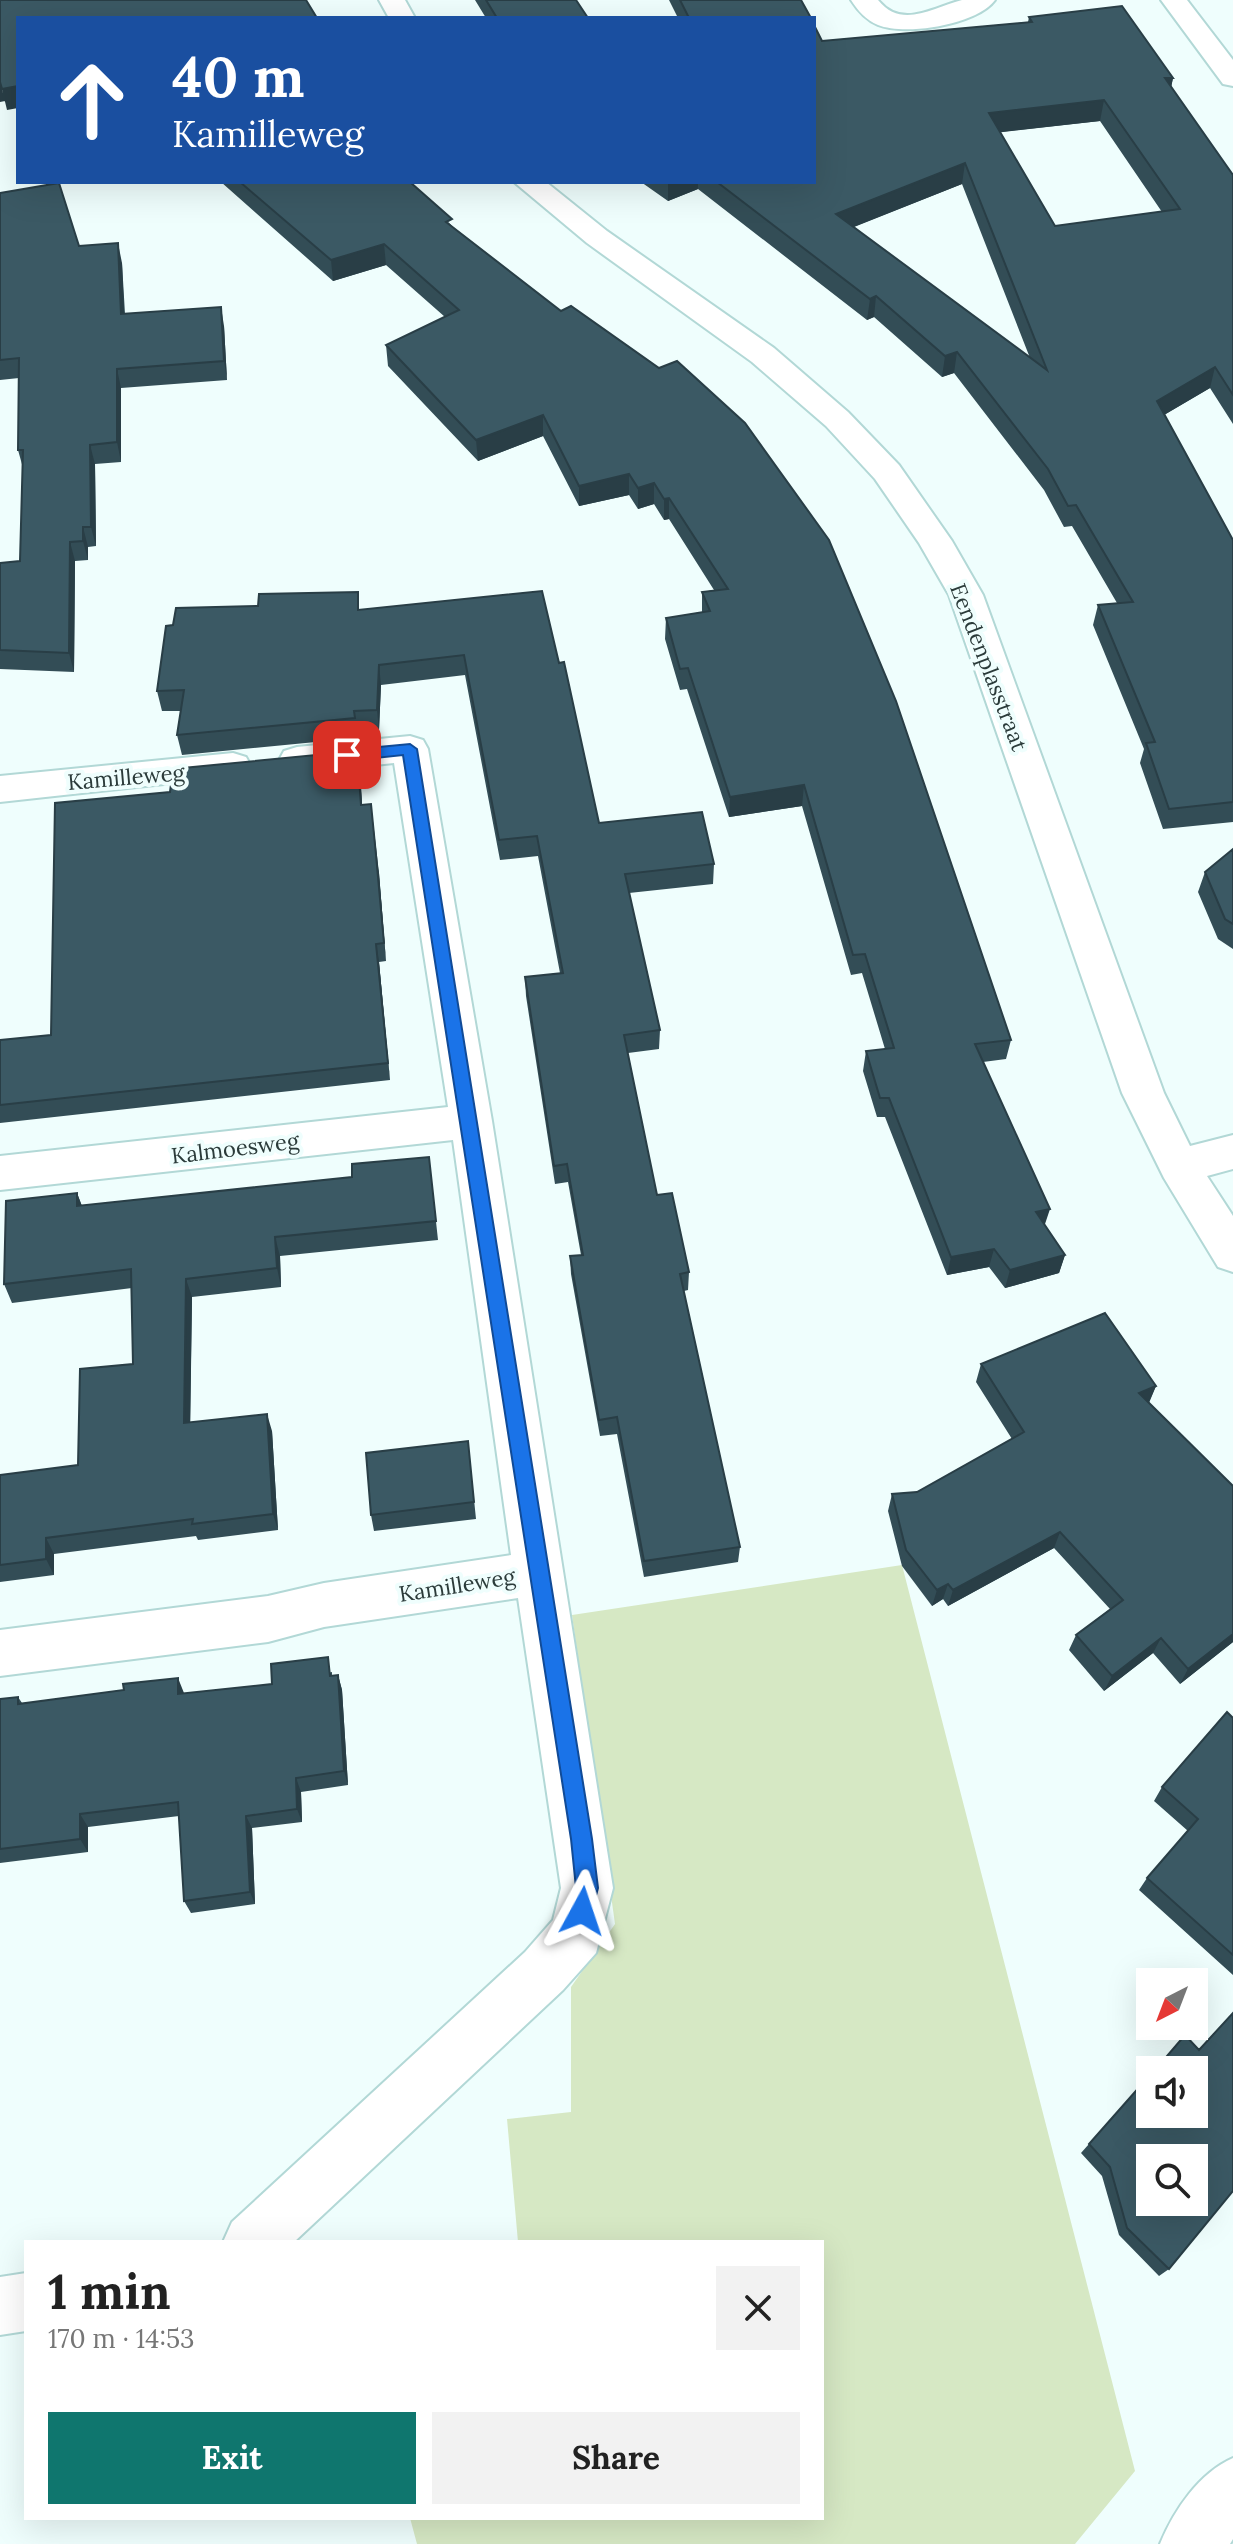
<!DOCTYPE html>
<html lang="en">
<head>
<meta charset="utf-8">
<style>
  :root { --surface:#fff; --page:#f2f2f2; --text:#222; --muted:#767676; --accent:#0f766e }
  body { margin:0; font-family:Lora,serif; background:var(--page); color:var(--text); height:100vh; display:flex; flex-direction:column; font-size:30px; white-space:nowrap }
  * { box-sizing:border-box; margin:0 }
  p { font-size:26px; color:var(--muted) }
  .icon { flex:none; width:44px; height:44px; fill:none; stroke:currentColor; stroke-width:2; stroke-linecap:round; stroke-linejoin:round }
  .map { position:relative; flex:1; overflow:hidden }
  .side { position:absolute; left:24px; top:2240px; width:800px; height:280px; display:flex; flex-direction:column; background:var(--surface); border-radius:0px; box-shadow:0 8px 32px #0002 }
  .side>* { flex:none }
  .hud { position:absolute; left:16px; top:16px; width:800px; height:168px; border-radius:0px; box-shadow:0 8px 32px #0002; background:#1a4fa0; color:#fff; overflow:hidden }
  .needle { width:52px; rotate:222deg }
  .tools { position:absolute; left:1136px; top:1968px; display:grid; gap:16px }
  .tools a { display:grid; place-items:center; width:72px; height:72px; border-radius:0px; background:var(--surface); box-shadow:0 8px 32px #0002; font-size:40px }
  .pin { position:absolute; display:grid; place-items:center; width:68px; height:68px; color:#fff; margin:-34px; border-radius:16px; box-shadow:0 4px 12px #0006 }
  .me { position:absolute; width:88px; margin:-44px; rotate:5deg; stroke-linejoin:round; filter:drop-shadow(0 0 6px #0008) }
  .turn { display:flex; align-items:center; gap:28px; height:168px; padding:0 24px; font-size:36px }
  .turn .icon { width:104px; height:104px; stroke-width:2.5 }
  .turn b { display:block; font-size:56px; line-height:68px }
  .round { display:grid; place-items:center; flex:none; width:84px; height:84px; border-radius:0px; background:var(--page) }
  .head { display:flex; align-items:center; justify-content:space-between; height:136px; padding:0 24px }
  h1 { font-size:48px; font-weight:700; line-height:60px }
  .action { display:flex; gap:16px; margin-top:auto; padding:16px 24px }
  .action a { flex:1; height:92px; border-radius:0px; background:var(--accent); color:#fff; font-size:32px; font-weight:700; line-height:92px; text-align:center }
  .action a+a { background:var(--page); color:var(--text) }
  .map>svg:first-child { display:block }
  .green { fill:#d6e8c4 }
  .lines { fill:none; stroke-linecap:round; stroke-linejoin:round }
  .minor-casing { stroke:#b2d8d6; stroke-width:4 }
  .minor { fill:#fff; fill-rule:evenodd }
  .wall { fill:#334d56; fill-rule:evenodd }
  .shaded-wall { fill:#293e46 }
  .building { fill:#3b5964; stroke:#293e46; stroke-width:2; fill-rule:evenodd }
  .route { fill:#1a73e8; stroke:#114b97; stroke-width:2 }
  .labels { text-anchor:middle; dominant-baseline:central; stroke-width:8; stroke-linejoin:round; paint-order:stroke }
  .street-label { font-size:22px; fill:#2b3b3a; stroke:#effefd }
</style>
</head>
<body>
<div class="map">
<svg width="1233" height="2544" viewBox="0 0 1233 2544">
  <rect width="100%" height="100%" fill="#effefd"/>
  <path class="green" d="M902,1565l233,906 -60,73h-658l-7,-26h412v-276h-304l-11,-123 64,-7v-125l44,-63 -43,-309z"/>
  <g class="lines">
    <defs>
      <path id="minor" d="M379,0h26l10,18h-26z
        M851,0h27c24,30 55,7 84,0 10,0 23,0 33,0 -18,25 -90,36 -117,25 -12,-5 -20,-14 -27,-25z
        M1161,0h26l46,60v26l-10,-2z
        M514,182h32l61,49 167,117 74,64 51,53 53,76 31,54 181,498 26,53 43,-11v34l-26,7 26,40v56l-15,-5 -54,-89 -42,-85 -173,-498 -30,-52 -44,-64 -49,-53 -74,-64 -165,-119z
        M410,736l13,4 5,9 64,372 121,767 -17,65 -33,37 -269,252h-71l9,-20 293,-270 28,-32 8,-32 -43,-290 -194,29 -56,15 -268,34v-46l268,-34 56,-13 187,-28 -58,-415 -453,50v-34l448,-49 -54,-344 -97,10 -13,-4 -5,-9 5,-9 13,-4z
        M233,753l13,4 5,9 -5,9 -246,27v-26z
        M26,2273v58l-26,4v-58z
        M1233,2458v81l-3,5h-70c14,-34 39,-71 73,-86z"/>
    </defs>
    <use href="#minor" class="minor-casing"/>
    <use href="#minor" class="minor"/>
  </g>
  <path class="wall" d="M475,0h101l12,18h-102z
    M669,0h132l10,18h-133z
    M1029,17l144,61 -2,9 62,88v249l-23,-36 -46,27 69,125v282l-70,7 -23,-66 4,-14 -51,-124 5,-20 19,-2 -45,-77 -8,1 -20,-37 -90,-117 -12,4 -68,-60 -7,3 -169,-131 -30,12 -27,-19h173l8,-141 206,-19zM1100,121l62,91 -107,14 -55,-94zM962,184l68,174 -177,-131z
    M221,182h189l43,45 108,84 450,729 -5,19 -23,3 62,164 20,29 -6,18 -54,15 -16,-21 -42,8 -62,-158h-8l-14,-46 3,-20 19,-2 -23,-76 -11,2 -49,-169 -73,11 -42,-128 -7,1 -15,-51 1,-21 36,-6v-20l12,-2 -45,-71 -5,1 -10,-16 -16,5 -9,-14 -50,11 -36,-70 -65,25 -90,-95 -2,-21 59,-28 -59,-52 -53,16z
    M0,193l79,53 43,17 3,51 99,12 3,54 -106,8v74l-26,2 1,82 -8,1v13l-13,1 -1,111 -74,-3v-106l20,-2 3,-93 -5,-18 1,-72 -19,2z
    M258,606l102,4 199,53 40,160 115,41 -1,20 -84,9 31,137 -1,19 -31,4 29,142 32,77 -1,18 -4,1 56,256 -2,15 -94,15 -27,-143 -17,2 -29,-162 -1,-18 11,-1 -13,-73 -13,2 -29,-188 -1,-19 35,-4 -22,-117 -38,4 -35,-185 -84,10 -2,45 -22,1v7l-175,17 -5,-20 4,-24h-19l-5,-20 16,-66z
    M360,769l2,36 17,68 7,88 -7,1 11,118 -390,43v-83l51,-5 119,-243z
    M1233,849v100l-15,-10 -20,-47 7,-20z
    M429,1157l9,83 -158,16 1,31 -89,10 -2,126 82,8 6,99 -80,10 -2,-4 -142,18v21l-54,7v-107l78,-10 55,-101 -1,-76 -120,15 -8,-19 73,-91 5,13 270,-29z
    M981,1364l175,22 -7,17 84,239 -53,42 -27,-31 -49,38 -35,-41 7,-15 34,-26 -56,-61 -106,58 -5,-7 -11,7 -30,-40 -14,-55 4,-17 25,-2 95,-53 -36,-57z
    M468,1441l8,78 -102,12 -3,-16z
    M332,1672v3h6l4,15 6,95 -47,7 1,30 -50,6 3,76 -64,9 -7,-12 -5,-85 -91,11v25l-88,11v-164l18,-2 4,6 162,-9 88,-10z
    M1233,1718v257l-94,-85 8,-12 41,-47 -34,-30 8,-14z
    M1199,2050l-30,219 -10,7 -40,-41 -17,-59 -21,-23 69,-78z"/>
  <path class="shaded-wall" d="M1165,78h8l-4,20z
    M0,82l5,19 -5,1z
    M18,86v22l-11,2 -5,-21z
    M1104,100l-4,21 -114,13 3,-21z
    M965,163l-3,21 -128,51 2,-21z
    M668,182h30v7l-30,12z
    M118,243l4,20 3,71 -4,-20z
    M384,244l2,21 -53,16 -2,-21z
    M876,296l-2,21 -7,3 3,-21z
    M221,307l3,19 3,54 -3,-19z
    M957,352l-3,21 -12,4 3,-21z
    M1215,367l-5,21 -58,34 5,-21z
    M117,369l4,19v74l-4,-20z
    M543,415v21l-65,25 -2,-21z
    M90,445l5,19 1,82 -5,-19z
    M629,474v21l-50,11v-20z
    M654,483v21l-16,5v-21z
    M669,498v21l-5,1v-21z
    M83,527l5,20v13l-5,-19z
    M70,542l5,19 -1,111 -5,-19z
    M379,665l2,20 -2,45 -2,-20z
    M357,751l3,18 3,54 -2,-18z
    M804,785l-2,21 -73,11 1,-20z
    M371,804l8,69 7,88 -2,-18z
    M376,944l3,18 11,118 -2,-17z
    M77,1193l7,19 -7,-6z
    M1050,1209l-6,18 -8,-15z
    M275,1237l5,19 1,31 -4,-19z
    M994,1249l-5,18 -42,8 4,-18z
    M1065,1255l-6,18 -54,15 5,-18z
    M186,1279l6,18 -2,144 -6,-18z
    M1156,1386l-8,18 -9,-11z
    M267,1414l5,17 6,99 -5,-16z
    M1060,1532l-6,16 -106,58 5,-16z
    M46,1538l8,16v21l-8,-16z
    M948,1584l-5,15 -11,7 5,-16z
    M1233,1634v8l-53,42 8,-15z
    M1161,1638l-8,15 -49,38 8,-15z
    M338,1675l4,15 6,95 -4,-14z
    M178,1678l6,15v16l-6,-15z
    M296,1778l5,14 1,30 -5,-13z
    M80,1814l8,13v25l-8,-13z
    M246,1816l6,12 3,76 -5,-12z"/>
  <path class="building" d="M0,0h306l11,18h-299v68l-16,3 -2,-7z
    M486,0h90l12,18h-91z
    M680,0h121l10,18h-122z
    M1122,6l51,72h-8l68,97v220l-18,-28 -58,34 76,139v262l-64,7 -23,-66 9,-1 -57,-137 35,-3 -57,-97 -8,1 -20,-37 -91,-117 -12,4 -69,-60 -6,3 -153,-117h97v-157l8,16 210,-19 -3,-5zM1104,100l76,109 -125,17 -66,-113zM965,163l82,207 -211,-156z
    M240,182h170l42,37 -6,3 115,89 10,-5 88,62 18,-7 68,62 84,117 67,161 115,339 -36,4 75,165 -14,3 29,43 -55,15 -16,-21 -43,8 -62,-159h-9l-14,-47 28,-3 -29,-94 -12,1 -49,-170 -74,12 -42,-129 -8,1 -14,-51 44,-7 -8,-19 26,-3 -59,-91 -5,1 -10,-16 -16,5 -9,-14 -50,12 -36,-71 -67,25 -90,-95 73,-35 -75,-66 -53,16z
    M59,183l20,63 39,-3 3,71 100,-7 3,54 -107,8v73l-27,3 1,82h-8v14l-13,1 -1,111 -69,-3v-87l20,-2 3,-111h-5l1,-92 -19,2v-167z
    M542,591l17,72 5,-1 35,161 103,-11 12,52 -89,10 35,156 -36,5 33,160 15,-2 17,79 -9,2 60,273 -96,14 -27,-144 -18,3 -29,-164 13,-1 -16,-91 -13,2 -29,-189 38,-4 -26,-137 -38,4 -35,-185 -85,10 -2,45 -23,1 1,7 -178,17 7,-45 -27,1 9,-65 7,-1 3,-17 82,-2 1,-12 99,-2v18z
    M357,751l4,54 10,-1 5,51 8,88 -8,1 12,119 -388,42v-65l51,-5 4,-232 115,-11 3,-23z
    M1233,849v75l-8,-5 -20,-47z
    M429,1157l7,64 -161,16 2,31 -91,11 -2,144 83,-9 6,100 -81,10 1,-5 -147,19v21l-46,6v-90l78,-10 2,-96 53,-5 -2,-95 -127,15 2,-83 71,-8v13l275,-29v-13z
    M1105,1313l51,73 -17,7 94,93v148l-45,35 -27,-31 -49,38 -36,-41 47,-35 -63,-68 -107,58 -5,-6 -11,6 -31,-40 -14,-56 25,-2 107,-60 -43,-68z
    M468,1441l6,61 -103,13 -5,-62z
    M328,1657l2,19 8,-1 6,96 -48,7 1,31 -51,7 4,76 -66,9 -6,-99 -98,12v25l-80,10v-150l18,-2v7l106,-14 -1,-6 55,-6v16l94,-10 -1,-20z
    M1227,1712l6,6v237l-86,-77 51,-59 -36,-32z
    M1233,2013v178l-64,78 -42,-41 -17,-61 -21,-23 61,-69v39h44v-44h-39l30,-35 14,15zM1150,2158h44v44h-44z"/>
  <path class="route" d="M410,744l7,5 175,1090 6,49 -8,31 -8,3 -8,-3 -3,-8 5,-23 -5,-49 -168,-1084 -56,6 -8,-6 8,-5z"/>
  <g class="labels">
    <g class="street-label">
      <text transform="translate(989 667) rotate(69)">Eendenplasstraat</text>
      <text transform="translate(126 777) rotate(-5)">Kamilleweg</text>
      <text transform="translate(235 1148) rotate(-7)">Kalmoesweg</text>
      <text transform="translate(457 1585) rotate(-9)">Kamilleweg</text>
    </g>
  </g>
</svg>
<div class="tools">
<a><svg class="needle" viewBox="-14 -14 28 28"><path d="M0-13l5 13h-10z" fill="#e53935"/><path d="M0 13l5-13h-10z" fill="#767676"/></svg></a>
<a><svg class="icon" aria-label="sound" viewBox="0 0 24 24"><path d="M4 9h4l5-4v14l-5-4H4zM17 9q2 3 0 6"/></svg></a>
<a><svg class="icon" aria-label="search" viewBox="0 0 24 24"><circle cx="10" cy="10" r="6"/><path d="M15 15l6 6"/></svg></a>
</div>
<div class="pin" style="left:347px;top:755px;background:#d93025"><svg class="icon" aria-label="arrive" viewBox="0 0 24 24"><path d="M6 21V4h12l-3 4 3 4H6"/></svg></div>
<svg class="me" style="left:582px;top:1911px" viewBox="-20 -20 40 40"><path d="M0-17L14 15 0 8-14 15z" fill="#1a73e8" stroke="#fff" stroke-width="4"/></svg>
<div class="hud">
<div class="turn"><svg class="icon" aria-label="ahead" viewBox="0 0 24 24"><path d="M12 20V5M6 11l6-6 6 6"/></svg><div><b>40 m</b>Kamilleweg</div></div>
</div>
<section class="side">
<div class="head"><div><h1>1 min</h1><p>170 m · 14:53</p></div><a class="round"><svg class="icon" aria-label="close" viewBox="0 0 24 24"><path d="M6 6l12 12M18 6L6 18"/></svg></a></div>
<div class="action"><a>Exit</a><a>Share</a></div>
</section>
</div>
</body>
</html>
